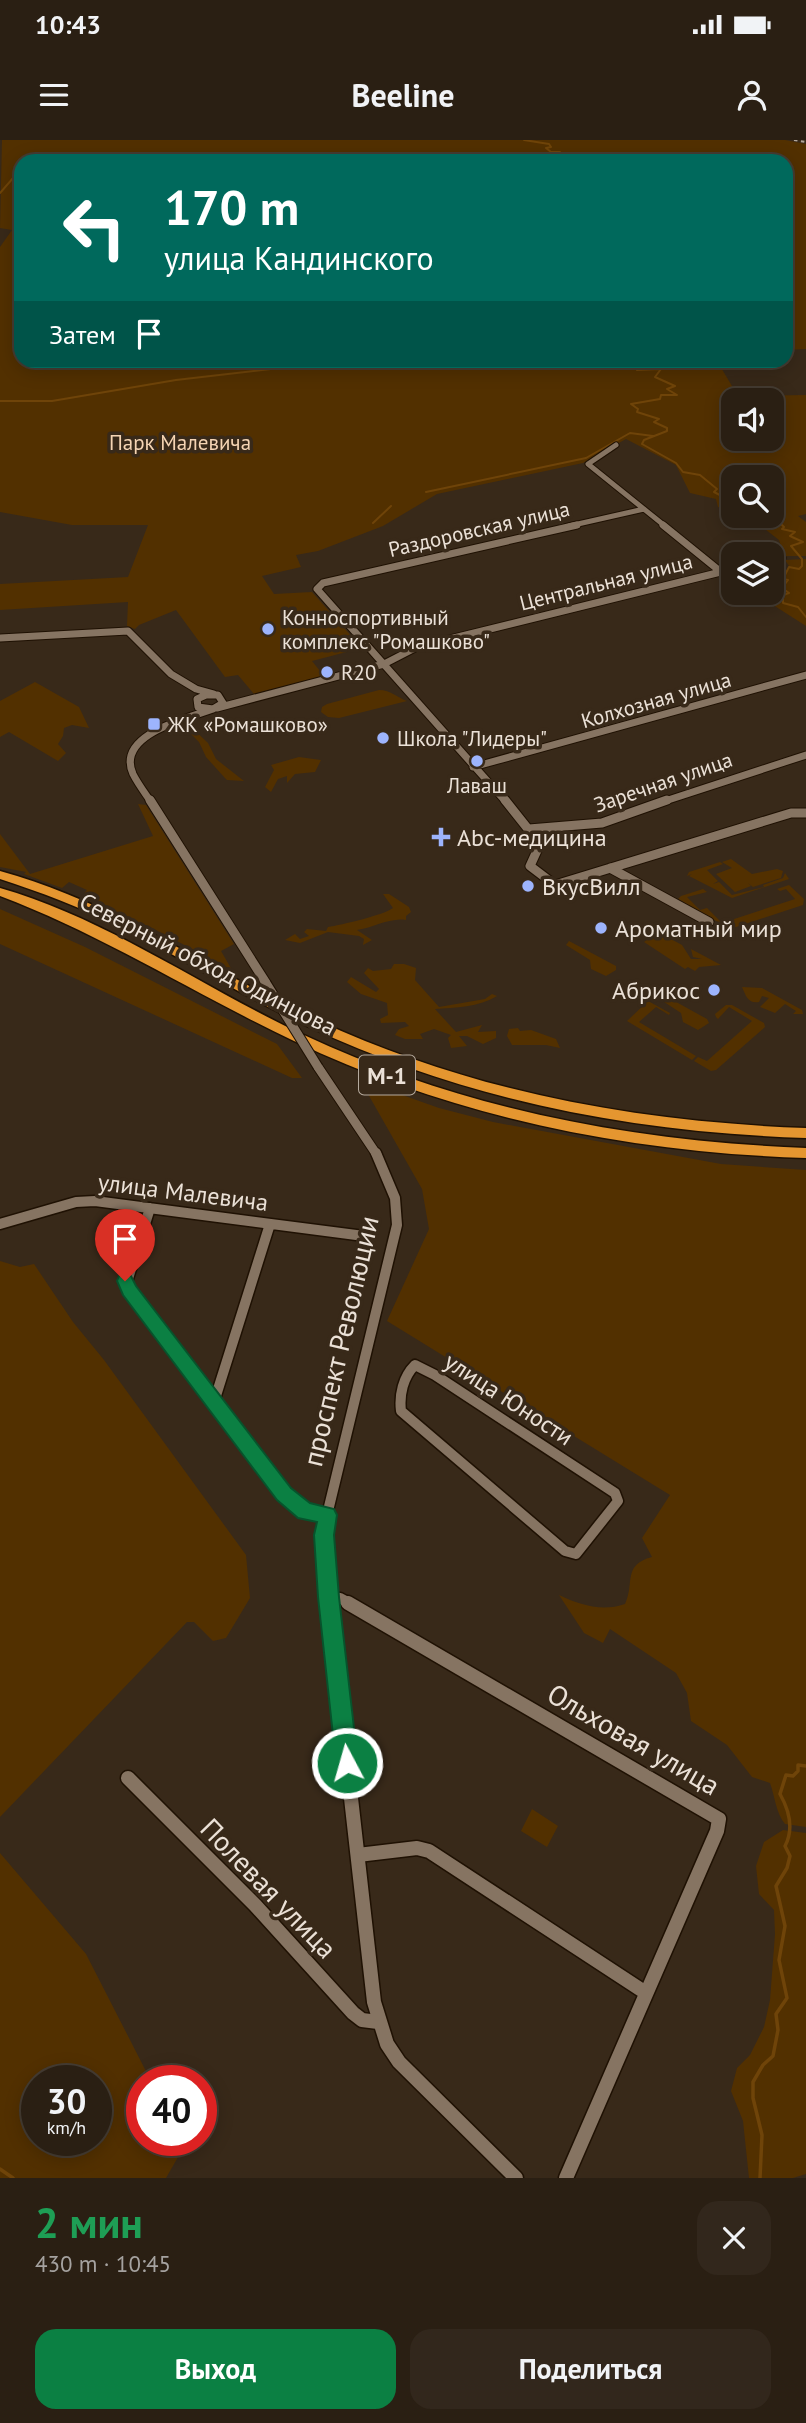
<!DOCTYPE html>
<html lang="ru">
<head>
<meta charset="utf-8">
<style>
  :root { --surface:#2a1f13; --page:#32271c; --text:#f1f3f6; --muted:#a5a2a0; --line:#463d33; --accent:#0b8043 }
  body { margin:0; font-family:"PT Sans",sans-serif; background:var(--page); color:var(--text); height:100vh; display:flex; flex-direction:column; font-size:26px; white-space:nowrap }
  * { box-sizing:border-box; margin:0 }
  p { font-size:23px; color:var(--muted) }
  .icon { flex:none; width:38px; height:38px; fill:none; stroke:currentColor; stroke-width:2; stroke-linecap:round; stroke-linejoin:round }
  .map { position:relative; height:2038px; overflow:hidden }
  .drawer { display:flex; flex-direction:column; background:var(--surface); flex:1 }
  .drawer>* { flex:none }
  .guide { position:absolute; left:14px; top:14px; width:779px; height:214px; border-radius:21px; box-shadow:0 4px 18px #0003,0 0 0 2px var(--line); background:#00695c; color:#fff; overflow:hidden }
  .controls { position:absolute; left:721px; top:248px; display:grid; gap:14px }
  .controls a { display:grid; place-items:center; width:63px; height:63px; border-radius:14px; background:var(--surface); box-shadow:0 4px 18px #0003,0 0 0 2px var(--line); font-size:35px }
  .speed { position:absolute; left:21px; top:1925px; display:flex; gap:14px; font-size:35px; font-weight:700; text-align:center }
  .speed>* { display:grid; place-content:center; width:91px; height:91px; border-radius:50%; background:var(--surface); box-shadow:0 4px 18px #0003,0 0 0 2px var(--line); line-height:1 }
  .speed small { font-size:18px; font-weight:400 }
  .speed .limit { border:10px solid #d22; background:#fff; color:#111 }
  .pin { position:absolute; display:grid; place-items:center; width:60px; height:60px; color:#fff; margin:-72px -30px; border-radius:50% 50% 50% 0; rotate:-45deg; box-shadow:0 0 7px #0007 }
  .pin .icon { rotate:45deg }
  .me { position:absolute; width:77px; margin:-38px; rotate:354deg; stroke-linejoin:round; filter:drop-shadow(0 0 5px #0008) }
  .turn { display:flex; align-items:center; gap:24px; height:147px; padding:0 35px; font-size:32px }
  .turn .icon { width:91px; height:91px; stroke-width:2.5 }
  .turn b { display:block; font-size:49px; line-height:60px }
  .then { display:flex; align-items:center; height:66px; padding:0 35px; background:#0003; gap:14px; font-size:26px }
  .round { display:grid; place-items:center; flex:none; width:74px; height:74px; border-radius:21px; background:var(--page) }
  .summary { display:flex; align-items:center; justify-content:space-between; height:119px; padding:0 35px }
  h1 { font-size:42px; font-weight:700; line-height:52px; color:#1e9e55 }
  .cta { display:flex; gap:14px; margin-top:auto; padding:14px 35px }
  .cta a { flex:1; height:80px; border-radius:21px; background:var(--accent); color:#fff; font-size:28px; font-weight:700; line-height:80px; text-align:center }
  .cta a+a { background:var(--page); color:var(--text) }
  .status { display:flex; justify-content:space-between; align-items:center; height:49px; padding:0 35px; background:var(--surface); direction:ltr }
  .status svg { height:19px; fill:currentColor }
  header { display:flex; justify-content:space-between; align-items:center; height:91px; padding:0 35px; background:var(--surface); font-size:32px; font-weight:700 }
  .map>svg:first-child { display:block }
  .green { fill:#523000; fill-rule:evenodd }
  .lines { fill:none; stroke-linecap:round; stroke-linejoin:round }
  .stream-far1 { stroke:#6f4409; stroke-width:2 }
  .stream { stroke:#6f4409; stroke-width:3.5 }
  .minor-far4-casing { stroke:#1f1103; stroke-width:7 }
  .minor-far3-casing { stroke:#1f1103; stroke-width:9 }
  .minor-far2-casing { stroke:#1f1103; stroke-width:11 }
  .minor-far1-casing { stroke:#1f1103; stroke-width:13 }
  .minor-casing { stroke:#1f1103; stroke-width:17 }
  .highway-casing { stroke:#1f1103; stroke-width:3 }
  .minor-far4 { stroke:#867462; stroke-width:5 }
  .minor-far3 { stroke:#867462; stroke-width:7 }
  .minor-far2 { stroke:#867462; stroke-width:9 }
  .minor-far1 { stroke:#867462; stroke-width:10 }
  .minor { stroke:#867462; stroke-width:14 }
  .highway { fill:#e59630; fill-rule:evenodd }
  .rail { stroke:#b2a69a; stroke-width:2; stroke-dasharray:3.5 3.5; stroke-linecap:butt }
  .minor-bridge-casing { stroke:#1f1103; stroke-width:11; stroke-linecap:butt }
  .minor-bridge { stroke:#867462; stroke-width:9 }
  .route { fill:#0b8043; stroke:#07532c; stroke-width:2 }
  .poi-dot { fill:#9db4fd; stroke:#382919; stroke-width:2.5 }
  .labels { text-anchor:middle; dominant-baseline:central; stroke-width:7; stroke-linejoin:round; paint-order:stroke }
  .far-park-label { font-size:21px; fill:#f5d4b3; stroke:#382919 }
  .far-street-label { font-size:21px; fill:#ebe1d7; stroke:#382919 }
  .far-poi-label { font-size:21px; fill:#ebe1d7; stroke:#382919; text-anchor:start }
  .shield { fill:#382919; stroke:#b5aa9e; stroke-width:2 }
  .shield-label { font-size:23px; font-weight:bold; fill:#ebe1d7 }
  .poi-label { font-size:24px; fill:#ebe1d7; stroke:#382919; text-anchor:start }
  .street-label { font-size:24px; fill:#ebe1d7; stroke:#382919 }
  .near-street-label { font-size:28px; fill:#ebe1d7; stroke:#382919 }
</style>
</head>
<body>
<div class="status"><b>10:43</b><svg viewBox="0 0 49 12"><path d="M0 12V9h3v3zM5 12V6h3v6zM10 12V3h3v9zM15 12V0h3v12zM26 1h20v11H26zM47 4h2v5h-2z"/></svg></div>
<header><svg class="icon" aria-label="menu" viewBox="0 0 24 24"><path d="M4 6h16M4 12h16M4 18h16"/></svg>Beeline<svg class="icon" aria-label="person" viewBox="0 0 24 24"><circle cx="12" cy="8" r="4"/><path d="M4 21q1-7 8-7t8 7"/></svg></header>
<div class="map">
<svg width="806" height="2038" viewBox="0 0 806 2038">
  <rect width="100%" height="100%" fill="#382919"/>
  <path class="green" d="M2,0h783l21,4v205l-20,1v-189h-765v199l696,1 21,35 68,-1v119l-8,2 8,6v34h-22l-5,-16 -31,-24h24v-38h-39v34l-15,-5 -2,-8 -26,-6 -14,-28 -50,-26 -43,24 -146,31 -54,32 -65,25 -22,4 5,12 -39,9 12,18 38,-2 50,56 -50,13 12,15 -70,18 -16,-19 -13,2 -49,-67 -37,15 -4,4 -8,-3 1,-24 -128,8v-26l128,-7 20,-52h-76l-72,-13v-265l12,-17 -12,-2zM733,261h39v38h-39z
    M806,419v67l-36,-23 19,-37 -4,-6z
    M35,542l44,25 10,21 -17,-3 -8,3 -1,8 -5,8 8,9 -8,8 -49,-29 -9,5v-36z
    M379,550c12,0 19,8 28,11l-68,17 -11,-1 -7,-5 1,-5 5,-3z
    M189,585l19,18 8,16 28,22 -17,-1 -3,-3 -18,-20 -7,-15 -13,-13z
    M299,617l22,3 -6,12 -20,2 -8,9v-7l-9,3 -7,13 -6,-5 9,-17 -3,-5z
    M138,664l8,1 88,139 -13,7 11,19 -78,-41 -72,-33 5,-6 -18,-8 -7,6 -38,-14 2,-2 -26,-5v-33l30,40 123,-38z
    M731,719l21,15 25,-5 6,2 -2,7 -28,9 -5,-4 3,3 -16,6 -19,-18 16,-6 -10,-6z
    M720,722l3,2 -16,6 11,11 -5,3 6,-2 13,13 32,-8 -1,-2 20,-7 2,-5 4,6 -57,19 -43,-22 3,-2 -5,2 2,-4z
    M789,745l15,14 -1,6 -73,24 -52,-30 3,-3 22,-7 4,3 -20,5 13,13 7,-2 15,15 73,-24 -9,-10 -6,2 -3,-2z
    M383,754h6l20,13 2,5 -5,4v4c-15,-3 -34,8 -49,10l15,10 -9,5 1,-6 -5,-3 -31,-4 -28,11 -15,-3 10,-6 5,5 9,-3 -5,-4 3,-3 19,2 2,-4c13,-2 56,-12 65,-19z
    M0,769l85,38 192,97 25,34h-10l-292,-134z
    M658,792l24,13 9,14h11l-9,-2 -2,-8 30,16 -22,2 -4,4 -7,-4 -3,2 -41,-27z
    M569,801l47,25v4l-10,6 -15,-7 -1,-9 -24,-15z
    M394,824h10l12,4 -1,12 24,27 46,-8 7,-5 5,2c-18,11 -42,12 -62,13l21,23 26,-7 -4,7 18,-1v7l-13,6 -16,-8h-8l8,10 -16,2 -3,-10 3,-3 -17,-6 -14,5 3,5h-18l-10,-4 4,-6 10,-3 -4,-4 -24,1 -1,-4 8,-4 -1,-12 -26,-9 -14,-12 4,-5 25,15 3,-3 -15,-16 4,-5 5,3 18,-2z
    M742,847l20,1 40,22 1,4h-10l3,-3 -11,-7 -10,9 -15,-6 9,-9 -7,-2 -3,6c-11,2 -13,-6 -17,-15z
    M658,852l49,27 2,4 -11,7 -15,-8 -2,-9 -26,-17z
    M648,861l22,12 -1,2 -13,-8 -17,15 57,34 -4,4 -65,-39z
    M726,865h6l32,18 1,4 -49,43 -5,1 -17,-10 4,-4 9,4 45,-40 -23,-14 -11,12 -2,-2 -1,-3z
    M518,888l2,3 11,-1 25,9 4,9 -14,-3h-34l-5,-9 2,-7z
    M360,940l79,28 54,14 228,42 85,6v657l-21,-3c-9,-11 -10,-27 -15,-41l-18,-6 -25,-32 -36,-24 -4,-28 -11,-20 -66,-44 -7,14 -19,-10 -25,-38c21,10 43,17 66,9 10,-21 -3,-39 27,-47l-10,-19 28,-43 -283,-174 42,-92 -7,-40z
    M0,1121l20,6 14,-3 39,58 31,38 142,195 4,43 -24,40 -13,3 -19,-19h-7l-187,195z
    M532,1669l26,17 -11,21 -26,-16z
    M783,1690l23,3v341l-13,4h-44l-6,-57 -12,-30 6,-23 13,-13 14,-28 6,-27 5,-66 -1,-24 -15,-16 -3,-28 8,-24z
    M0,1713l86,101 65,127h-9v59h40l3,5 -19,33h-166zM37,1941h59v59h-59z"/>
  <g class="lines">
    <path class="stream-far1" d="M524,0l25,4 2,3 -5,1 5,4h9l-3,2h23l-6,1 12,6
      M0,53l20,-23
      M633,220h5
      M649,220l-1,5 -11,5 24,-1 -6,8 20,9 -8,3 10,6h-16l-1,4 -29,5 7,5 -1,3 22,7 -5,3 13,6v3l-23,9 -2,4 34,19 7,9 17,3 17,14 -3,3 19,10
      M0,261h52l124,-21 171,-20
      M426,352l160,-34 44,-25 23,3
      M772,374l11,4 -4,4 5,5 -2,2 13,3 -5,4 13,6 -12,4 11,13v7l-3,3 -10,-2 -6,12 5,1 -6,8 7,5 -6,2v8l15,4 8,10
      M373,383l18,-17"/>
    <path class="stream" d="M0,2029l13,9
      M760,2038l2,-43 -9,-37v-16l10,-17 10,-9 5,-26 -2,-16 11,-16 -8,-38 6,-34 -9,-40 11,-18 3,-12 -5,-10c9,-17 4,-36 -5,-52l6,-19 7,1 5,-5v-6l8,1"/>
    <defs>
      <path id="minor-far4" d="M616,305l-28,19 77,62
        M569,386l75,-17"/>
      <path id="minor-far3" d="M663,385l58,47
        M772,420l10,-2
        M0,498l128,-7 43,43 25,15 18,5
        M206,555h12l5,8 -10,6 -15,-2 -1,-8z
        M217,568l167,-44 33,-17 316,-78
        M473,627l333,-92
        M151,662c-6,-9 -13,-18 -18,-28 -18,-40 56,-56 80,-65
        M506,662l-189,-213 6,-6 254,-58
        M662,662l144,-47"/>
      <path id="minor-far2" d="M150,660l116,183
        M505,660l35,44 -10,22 25,19 236,-72h15
        M529,689l73,-6 65,-23
        M610,728l99,54
        M318,927l59,88"/>
      <path id="minor-far1" d="M150,1068l-24,77 160,212 19,14 22,4
        M0,1084l76,-22 19,-1 269,35
        M415,1225l20,10 180,118 3,8 -42,53 -11,-3 -164,-140c-2,-16 2,-34 14,-46z
        M214,1262l56,-178
        M328,1457l12,1 11,6
        M329,1464l-5,-69 3,-20 70,-290 -2,-27 -19,-45"/>
      <path id="minor" d="M329,1463l45,399 13,42 12,18 117,116
        M348,1463l371,216 -2,12 -151,347
        M128,1638l127,127 98,108 9,7 16,2
        M358,1715l59,-7 12,3 217,142"/>
      <path id="highway" d="M0,731c114,31 211,100 317,149 155,72 319,102 489,108v10c-175,-6 -337,-37 -497,-111 -65,-30 -127,-69 -191,-101 -38,-19 -78,-34 -118,-47z
        M0,748c106,30 205,101 304,147 161,75 326,106 502,113v10c-177,-6 -351,-40 -512,-117 -99,-47 -191,-106 -294,-145z"/>
    </defs>
    <use href="#minor-far4" class="minor-far4-casing"/>
    <use href="#minor-far3" class="minor-far3-casing"/>
    <use href="#minor-far2" class="minor-far2-casing"/>
    <use href="#minor-far1" class="minor-far1-casing"/>
    <use href="#minor" class="minor-casing"/>
    <use href="#highway" class="highway-casing"/>
    <use href="#minor-far4" class="minor-far4"/>
    <use href="#minor-far3" class="minor-far3"/>
    <use href="#minor-far2" class="minor-far2"/>
    <use href="#minor-far1" class="minor-far1"/>
    <use href="#minor" class="minor"/>
    <use href="#highway" class="highway"/>
    <path class="rail" d="M794,0l12,2"/>
    <defs>
      <path id="minor-bridge" d="M266,843l52,84"/>
    </defs>
    <use href="#minor-bridge" class="minor-bridge-casing"/>
    <use href="#minor-bridge" class="minor-bridge"/>
  </g>
  <path class="route" d="M125,1134l6,2 5,10 155,202 19,15 24,6 3,6 -3,20 5,62 19,166 -3,8 -8,3 -8,-3 -3,-8 -18,-166 -4,-62 3,-13 -19,-4 -21,-18 -154,-205 -6,-14 2,-5z"/>
  <g class="poi-dot">
    <circle cx="268" cy="489" r="7"/>
    <circle cx="327" cy="532" r="7"/>
    <rect x="147" y="577" width="14" height="14" rx="3.5"/>
    <circle cx="383" cy="598" r="7"/>
    <circle cx="477" cy="621" r="7"/>
    <path d="M437.5 686.5h7v7h7v7h-7v7h-7v-7h-7v-7h7z"/>
    <circle cx="528" cy="746" r="7"/>
    <circle cx="601" cy="788" r="7"/>
    <circle cx="714" cy="850" r="7"/>
  </g>
  <g class="labels">
    <g class="far-park-label">
      <text x="180" y="302">Парк Малевича</text>
    </g>
    <g class="far-street-label">
      <text transform="translate(479 389) rotate(-13)">Раздоровская улица</text>
      <text transform="translate(606 442) rotate(-14)">Центральная улица</text>
      <text transform="translate(656 560) rotate(-16)">Колхозная улица</text>
      <text transform="translate(663 642) rotate(-19)">Заречная улица</text>
    </g>
    <g class="far-poi-label">
      <text x="282" y="477">Конноспортивный<tspan x="282" dy="24">комплекс "Ромашково"</tspan></text>
      <text x="341" y="532">R20</text>
      <text x="168" y="584">ЖК «Ромашково»</text>
      <text x="397" y="598">Школа "Лидеры"</text>
      <text x="477" y="645" text-anchor="middle">Лаваш</text>
    </g>
    <rect class="shield" x="359" y="915.5" width="56" height="39" rx="5"/>
    <g class="shield-label">
      <text x="387" y="935">М-1</text>
    </g>
    <g class="poi-label">
      <text x="457" y="697">Abc-медицина</text>
      <text x="542" y="746">ВкусВилл</text>
      <text x="615" y="788">Ароматный мир</text>
      <text x="700" y="850" text-anchor="end">Абрикос</text>
    </g>
    <g class="street-label">
      <text transform="translate(208 824) rotate(27)">Северный обход Одинцова</text>
      <text transform="translate(183 1052) rotate(7)">улица Малевича</text>
      <text transform="translate(509 1259) rotate(33)">улица Юности</text>
    </g>
    <g class="near-street-label">
      <text transform="translate(340 1201) rotate(-77)">проспект Революции</text>
      <text transform="translate(634 1599) rotate(30)">Ольховая улица</text>
      <text transform="translate(269 1748) rotate(46)">Полевая улица</text>
    </g>
  </g>
</svg>
<div class="controls">
<a><svg class="icon" aria-label="sound" viewBox="0 0 24 24"><path d="M4 9h4l5-4v14l-5-4H4zM17 9q2 3 0 6"/></svg></a>
<a><svg class="icon" aria-label="search" viewBox="0 0 24 24"><circle cx="10" cy="10" r="6"/><path d="M15 15l6 6"/></svg></a>
<a><svg class="icon" aria-label="layers" viewBox="0 0 24 24"><path d="M12 4l9 5-9 5-9-5zM3 14l9 5 9-5"/></svg></a>
</div>
<div class="speed"><div>30<small>km/h</small></div><div class="limit">40</div></div>
<div class="pin" style="left:125px;top:1141px;background:#d93025"><svg class="icon" aria-label="arrive" viewBox="0 0 24 24"><path d="M6 21V4h12l-3 4 3 4H6"/></svg></div>
<svg class="me" style="left:347px;top:1623px" viewBox="-20 -20 40 40"><circle r="17" fill="#0b8043" stroke="#fff" stroke-width="3"/><path d="M0-11L8 9 0 5-8 9z" fill="#fff"/></svg>
<div class="guide">
<div class="turn"><svg class="icon" aria-label="left" viewBox="0 0 24 24"><path d="M17 20v-9H6M10 6l-5 5 5 5"/></svg><div><b>170 m</b>улица Кандинского</div></div>
<div class="then">Затем<svg class="icon" aria-label="arrive" viewBox="0 0 24 24"><path d="M6 21V4h12l-3 4 3 4H6"/></svg></div>
</div>
</div>
<section class="drawer">
<div class="summary"><div><h1>2 мин</h1><p>430 m · 10:45</p></div><a class="round"><svg class="icon" aria-label="close" viewBox="0 0 24 24"><path d="M6 6l12 12M18 6L6 18"/></svg></a></div>
<div class="cta"><a>Выход</a><a>Поделиться</a></div>
</section>
</body>
</html>
